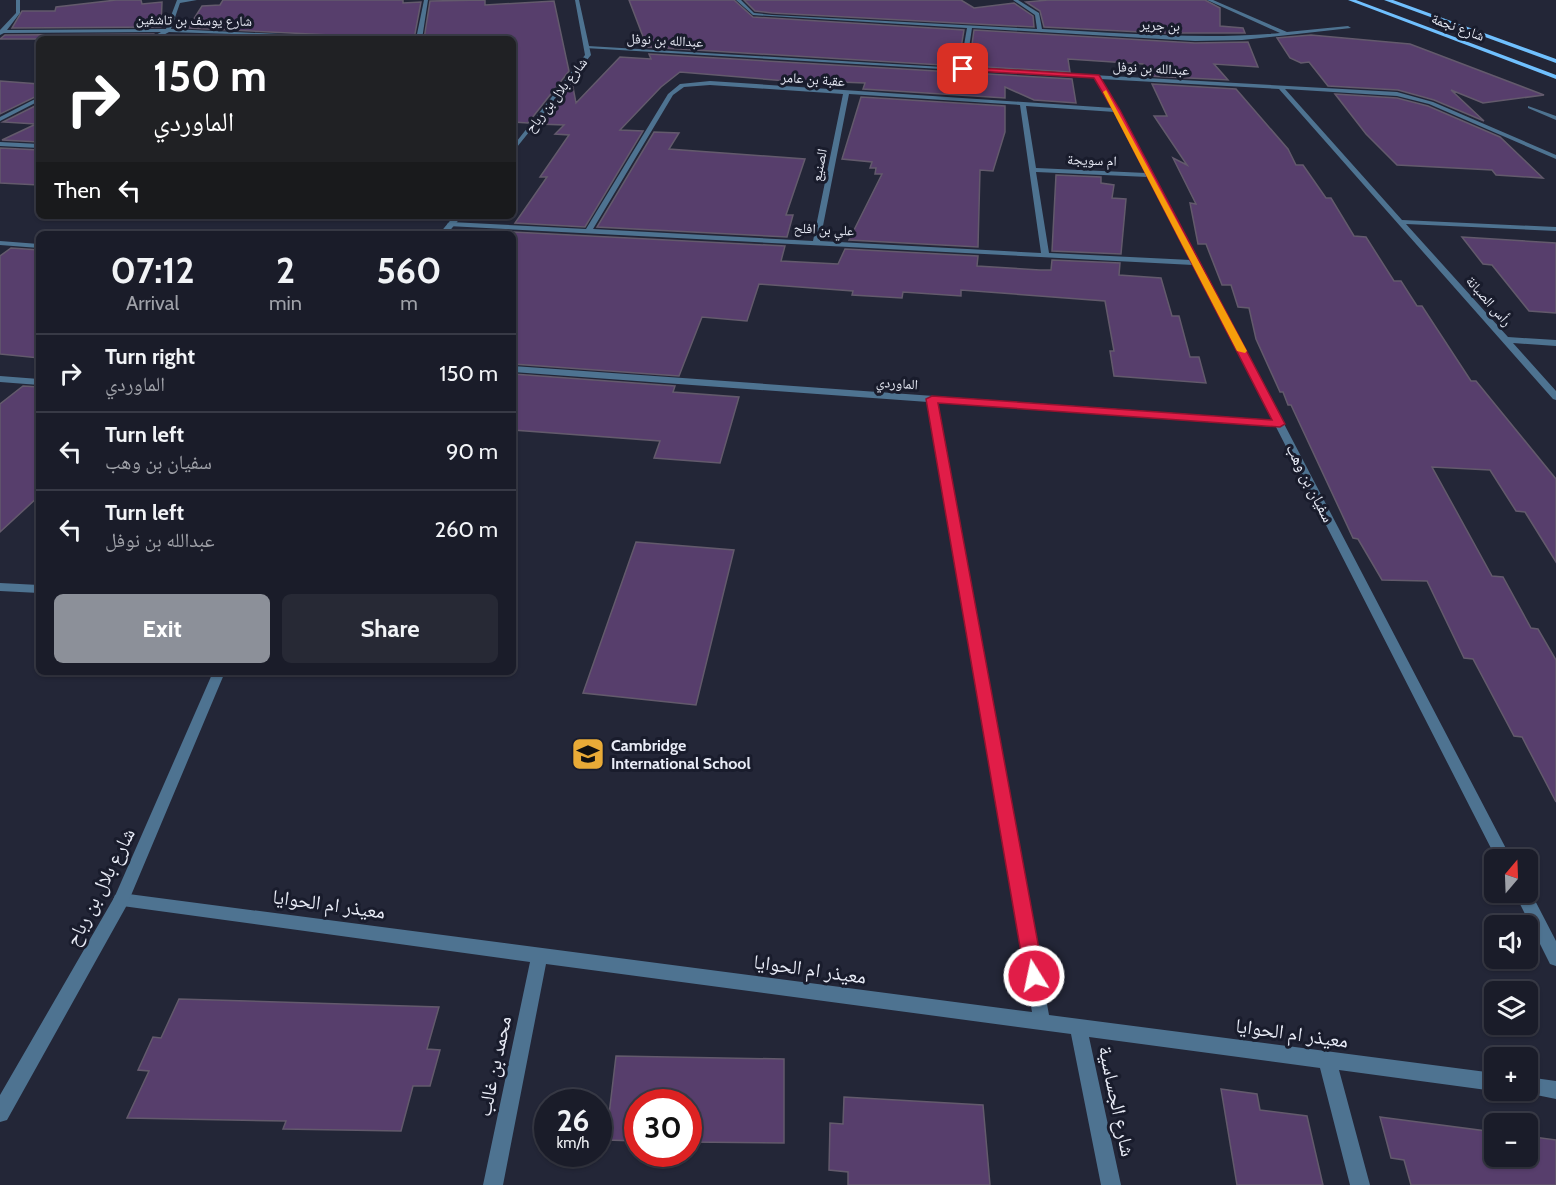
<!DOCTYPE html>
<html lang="en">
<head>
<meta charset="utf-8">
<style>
  :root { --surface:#1a1c29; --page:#272935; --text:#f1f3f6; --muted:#9fa1a8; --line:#383a46; --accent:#8c9099 }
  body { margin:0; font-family:Cabin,"Noto Naskh Arabic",sans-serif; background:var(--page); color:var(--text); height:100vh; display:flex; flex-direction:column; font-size:22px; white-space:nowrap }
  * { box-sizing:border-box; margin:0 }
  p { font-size:20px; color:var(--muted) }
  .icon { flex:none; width:33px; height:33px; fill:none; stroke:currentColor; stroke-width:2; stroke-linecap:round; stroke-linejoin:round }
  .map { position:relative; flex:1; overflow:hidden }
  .drawer { position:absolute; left:36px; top:231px; width:480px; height:444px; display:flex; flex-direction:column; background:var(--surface); border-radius:9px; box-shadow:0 2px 4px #0004,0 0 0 2px var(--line) }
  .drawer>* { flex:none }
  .banner { position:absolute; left:36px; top:36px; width:480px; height:183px; border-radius:9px; box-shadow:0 2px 4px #0004,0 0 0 2px var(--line); background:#202124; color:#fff; overflow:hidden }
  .needle { width:39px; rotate:19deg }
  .controls { position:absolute; left:1484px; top:849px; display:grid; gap:12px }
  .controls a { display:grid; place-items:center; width:54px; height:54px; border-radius:9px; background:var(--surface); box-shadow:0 2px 4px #0004,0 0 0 2px var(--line); font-size:30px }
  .speed { position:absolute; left:534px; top:1089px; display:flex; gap:12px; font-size:30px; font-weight:700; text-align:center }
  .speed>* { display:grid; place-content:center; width:78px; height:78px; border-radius:50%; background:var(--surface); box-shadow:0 2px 4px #0004,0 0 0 2px var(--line); line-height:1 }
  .speed small { font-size:15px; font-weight:400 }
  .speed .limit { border:9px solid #d22; background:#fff; color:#111 }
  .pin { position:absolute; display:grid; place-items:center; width:51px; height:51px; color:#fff; margin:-26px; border-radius:12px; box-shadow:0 3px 9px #0006 }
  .me { position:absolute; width:66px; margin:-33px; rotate:350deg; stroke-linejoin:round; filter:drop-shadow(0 0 4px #0008) }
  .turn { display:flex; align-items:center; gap:21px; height:126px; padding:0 18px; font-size:27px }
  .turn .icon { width:78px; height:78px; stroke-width:2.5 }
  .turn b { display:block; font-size:42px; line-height:51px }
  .then { display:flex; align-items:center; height:57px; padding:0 18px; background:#0003; gap:12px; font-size:22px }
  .eta { display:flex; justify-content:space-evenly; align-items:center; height:102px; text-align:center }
  .eta b { font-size:36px; font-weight:700; line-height:42px }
  .action { display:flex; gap:12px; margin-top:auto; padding:12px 18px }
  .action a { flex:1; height:69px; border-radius:9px; background:var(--accent); color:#fff; font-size:24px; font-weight:700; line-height:69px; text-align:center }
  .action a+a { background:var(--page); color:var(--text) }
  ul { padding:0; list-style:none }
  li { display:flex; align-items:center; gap:18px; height:78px; padding:0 18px; border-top:2px solid var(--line) }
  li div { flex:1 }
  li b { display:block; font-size:22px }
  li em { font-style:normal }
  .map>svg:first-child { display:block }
  .building { fill:#573e6c; stroke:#635a6c; stroke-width:1.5 }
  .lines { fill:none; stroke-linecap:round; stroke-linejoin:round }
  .minor { fill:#4e7391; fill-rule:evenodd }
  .tertiary { fill:#4e7391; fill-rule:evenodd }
  .primary { fill:#70c0fe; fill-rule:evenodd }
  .route { fill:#e11d48; stroke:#92132f; stroke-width:1.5 }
  .slow { fill:#f59e0b }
  .labels { text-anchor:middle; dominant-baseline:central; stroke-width:6; stroke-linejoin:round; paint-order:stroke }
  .far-street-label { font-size:14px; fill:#e9ecf7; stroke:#191c2c }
  .street-label { font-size:16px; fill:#e9ecf7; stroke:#191c2c }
  .poi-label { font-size:16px; font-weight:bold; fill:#e9ecf7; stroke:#191c2c; text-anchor:start }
  .near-street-label { font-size:20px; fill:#e9ecf7; stroke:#191c2c }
</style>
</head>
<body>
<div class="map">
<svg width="1556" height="1185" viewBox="0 0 1556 1185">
  <rect width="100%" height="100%" fill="#232637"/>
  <path class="building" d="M116,0h25l1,4 20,-2 -1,25 -149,1 10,-17h33l1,-4z
    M223,0h180v3l18,-1 -7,37 -226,-11 14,-22 18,-1z
    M485,0v5l69,-4 15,70 -41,52 -15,-1v-83h-89l6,-38z
    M629,0h105l19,17 211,13 -6,36 -311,-19z
    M744,0h217l13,8 40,-5 19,13 1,11 -262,-14 -17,-2z
    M1048,0h157l15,8v18l23,2 2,5h-84l-117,-6 -4,-16 -14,-9z
    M974,30l221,13 53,-1 10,25 -44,-3 14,16 -80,-4 -5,-12 -75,-5 2,13 -101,-6z
    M153,34l-6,5h-147l5,-4z
    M184,35l135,4h-138z
    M1311,35l99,9 134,51 -61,8 -32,-13 33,31 -50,-21 -36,-10 -70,-4 -19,-24 -8,1 -11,-5 -13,-20z
    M649,54l423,25 4,24 -42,-3 -29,-13v11l-142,-9 2,-6 -53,-2 -1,2 -131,-11 -19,15 -41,43 23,1 -58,96 -70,-4 32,-46h-7l29,-42 -14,-1 9,-9 -25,-1 33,-42 4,21 44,-46 31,2z
    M0,81l39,3v11l-39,19z
    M1152,84l84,5 52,60 8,16h7l23,33h5l23,38 12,1 28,44h7l16,25h5l49,75h5l80,98v83l-31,-50 -9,-1 -26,-41 -58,-3 60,109 11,1 28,51 7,1 18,31v142l-34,-65 -8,-1 -41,-77 -9,-1 -37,-77 -45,-1 -24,-41 -5,-1 -62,-133h-3l-5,-13h-3l-24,-53 -7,-31 -11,-1 -7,-22h-9l-16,-41h-8l-8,-41 6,1 -23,-46 14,7 -33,-49h13z
    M1335,94l62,4 31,8 72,31 43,41 -47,-3 -4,-5 -95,-5 -31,-31z
    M861,97l144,9v26l-12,39 -13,-1 -2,77 -129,-7 33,-66h-7l1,-6h-6l2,-6 -30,-3z
    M39,104v38l-37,-2 34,-16 -33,-2z
    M654,132l25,1 -10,16 136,10 -19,56h7l-6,22 -190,-10z
    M0,148l39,2v35l-39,-2z
    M1056,175l45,2v6l13,2 -2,13 14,1 -5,55 -69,-3z
    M513,232l272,14 -4,15 57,3 7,-15 133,7 -1,10 63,4h11l1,-10 68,3 -1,12 42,3 11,38h7l11,41h9l7,26 -92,-7 -4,-25h4l-9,-50 -144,-11v6l-58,-4 -1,6 -50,-3 1,-4 -94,-7 -12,37 -45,-4 -23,59 -166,-12z
    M1462,237l94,6v70l-27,-2 -37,-46 -9,-1z
    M11,248l28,2v108l-39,-4v-98z
    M513,374l162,12 -2,6 66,5 -19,66 -66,-5 6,-17 -147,-11z
    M23,386l16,1v109l-39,36v-128z
    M636,542l98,8 -38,155 -113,-12z
    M179,999l260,8 -12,42 13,1 -10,36h-17l-12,45 -118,-2 3,-8 -159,-3 22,-47 -11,-1 15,-33 8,1z
    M616,1056l168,3v84l-96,-1v-40h-50v39l-32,-1z
    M1221,1089l36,5 3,16 47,6 16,69h-86z
    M844,1097l139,8 7,80h-142v-13l-19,-2 1,-47 13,1z
    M1380,1117l114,15v24h33v-20l29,4v45h-145l-7,-25 -13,-2z"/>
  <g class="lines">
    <path class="minor" d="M16,0h4v13l-13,17 159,-1 11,-29h20l-17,3 -9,26 219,10 -221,-7 -13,7h-7l12,-7 -157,1 -4,2v-5l16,-17z
      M424,0h4l-6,39h-6z
      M736,0h5l13,13 18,2 265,14 -2,-14 -22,-15h5l21,13 3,16c80,4 159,11 238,4l-73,-33h6l74,32 61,-6 3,2 -109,12 -47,1 -223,-13 -6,40 431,24 36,10 123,53v4l-127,-55 -32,-8 -112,-7 117,131 154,7v4l-150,-7 102,113 48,3v6l-43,-3 43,48v9l-3,-1 -274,-310 -179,-10 20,31 392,750h-15l-221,-433 -339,-25 112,613 445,58v18l-155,-21 31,115h-20l-30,-117 -231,-31 32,148h-20l-30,-151 -525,-70 -43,221h-20l47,-223 -415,-57 -2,-5 2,-5 6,-2 911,119 -104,-610 -415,-30v-6l760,54 -80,-155 -745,-39 -1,-2 4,-2 135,7 82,-135 12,-10 30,-3 403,27 -19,-30 -509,-30 3,-2 372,22 7,-40 -214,-13zM710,85l133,9 -30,147 -220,-12 80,-134 11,-8zM849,94l171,11 21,148 -221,-12zM1026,106l89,6 31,61 -110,-5zM1036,172l112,5 43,83 -142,-7z
      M39,97v4l-39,20v-4z
      M1528,106l28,10v4l-28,-12z
      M0,142l39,2v4l-39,-2z
      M0,241l39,3v4l-39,-3z
      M0,376l39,3v6l-39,-3z
      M0,583l39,2v8l-39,-2z
      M1528,887l28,54v25l-6,-2 -36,-72h13z
      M1527,1077l29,4v18l-35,-7 -1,-2h7z"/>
    <path class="tertiary" d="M575,0h4l12,55 -78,97v-6l72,-91z
      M454,216h8l-15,18h-8z
      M213,672h12l-98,233 -120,215 -7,2v-27l115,-199z"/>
    <path class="primary" d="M1348,0h8l200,75v4z
      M1384,0h9l163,59v4z"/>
  </g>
  <path class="route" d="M963,67l136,8 21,35 165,314 -5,3 -342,-24 106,573 -3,7 -7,2 -7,-2 -2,-7 -99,-577 6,-3 340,24 -159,-310 -19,-32 -133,-8z"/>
  <path class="slow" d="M1106,90l141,261 -2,2 -8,-2 -134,-259z"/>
  <defs>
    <symbol id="school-square" viewBox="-11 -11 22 22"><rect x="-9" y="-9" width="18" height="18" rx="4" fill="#e9ab37" stroke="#191c2c"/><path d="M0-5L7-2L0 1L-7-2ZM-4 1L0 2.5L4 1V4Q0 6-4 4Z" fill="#111"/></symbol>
  </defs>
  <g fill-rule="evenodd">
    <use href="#school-square" x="569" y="735" width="38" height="38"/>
  </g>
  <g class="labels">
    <g class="far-street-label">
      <text transform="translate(194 20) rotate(1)">شارع يوسف بن تاشفين</text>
      <text transform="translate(1160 25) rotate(3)">بن جرير</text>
      <text transform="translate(1458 27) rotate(20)">شارع نجمة</text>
      <text transform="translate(665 40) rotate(3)">عبدالله بن نوفل</text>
      <text transform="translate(1151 68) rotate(3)">عبدالله بن نوفل</text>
      <text transform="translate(813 79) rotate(4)">عقبة بن عامر</text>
      <text transform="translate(556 95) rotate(-52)">شارع بلال بن رباح</text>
      <text transform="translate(1092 160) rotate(2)">ام سويجة</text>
      <text transform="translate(819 165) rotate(-79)">الصنيع</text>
      <text transform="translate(824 229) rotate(3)">علي بن افلح</text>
      <text transform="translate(1489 301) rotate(49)">رأس الصبانة</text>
      <text transform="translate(897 383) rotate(4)">الماوردي</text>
    </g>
    <g class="street-label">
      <text transform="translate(1310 483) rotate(63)">سفيان بن وهب</text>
    </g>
    <g class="poi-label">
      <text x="611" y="745">Cambridge<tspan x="611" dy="18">International School</tspan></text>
    </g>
    <g class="near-street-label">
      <text transform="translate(100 887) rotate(-63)">شارع بلال بن رباح</text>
      <text transform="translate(329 904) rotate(8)">معيذر ام الحوايا</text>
      <text transform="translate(810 969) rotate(8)">معيذر ام الحوايا</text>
      <text transform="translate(1292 1033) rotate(8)">معيذر ام الحوايا</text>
      <text transform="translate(494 1066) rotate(-78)">محمد بن غالب</text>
      <text transform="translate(1117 1101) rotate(78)">شارع الجساسية</text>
    </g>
  </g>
</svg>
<div class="controls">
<a><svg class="needle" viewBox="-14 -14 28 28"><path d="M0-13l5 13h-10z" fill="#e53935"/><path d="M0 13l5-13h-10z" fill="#9fa1a8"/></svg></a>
<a><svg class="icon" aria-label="sound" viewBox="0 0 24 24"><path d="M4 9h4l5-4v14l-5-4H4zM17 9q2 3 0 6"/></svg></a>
<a><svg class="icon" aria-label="layers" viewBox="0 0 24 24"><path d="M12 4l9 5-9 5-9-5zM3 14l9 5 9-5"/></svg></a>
<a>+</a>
<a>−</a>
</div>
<div class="speed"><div>26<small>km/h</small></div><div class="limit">30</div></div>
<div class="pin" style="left:963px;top:69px;background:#d93025"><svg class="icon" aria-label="arrive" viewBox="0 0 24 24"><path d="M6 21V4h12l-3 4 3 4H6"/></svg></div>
<svg class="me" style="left:1034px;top:976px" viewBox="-20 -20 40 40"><circle r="17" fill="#e11d48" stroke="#fff" stroke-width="3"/><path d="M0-11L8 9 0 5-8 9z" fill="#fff"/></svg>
<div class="banner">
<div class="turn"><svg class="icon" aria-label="right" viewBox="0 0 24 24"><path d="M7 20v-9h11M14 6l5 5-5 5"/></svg><div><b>150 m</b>الماوردي</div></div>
<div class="then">Then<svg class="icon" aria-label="left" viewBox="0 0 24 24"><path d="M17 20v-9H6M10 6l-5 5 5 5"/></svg></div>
</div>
<section class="drawer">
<div class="eta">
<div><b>07:12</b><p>Arrival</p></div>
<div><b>2</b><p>min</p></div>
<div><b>560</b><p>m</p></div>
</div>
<ul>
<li><svg class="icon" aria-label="right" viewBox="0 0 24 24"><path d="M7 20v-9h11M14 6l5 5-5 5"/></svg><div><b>Turn right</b><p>الماوردي</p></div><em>150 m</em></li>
<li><svg class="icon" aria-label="left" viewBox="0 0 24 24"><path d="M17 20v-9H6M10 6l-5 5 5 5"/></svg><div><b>Turn left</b><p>سفيان بن وهب</p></div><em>90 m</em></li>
<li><svg class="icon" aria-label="left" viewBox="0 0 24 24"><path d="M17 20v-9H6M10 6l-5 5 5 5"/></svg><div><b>Turn left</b><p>عبدالله بن نوفل</p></div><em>260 m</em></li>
</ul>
<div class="action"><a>Exit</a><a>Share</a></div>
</section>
</div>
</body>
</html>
